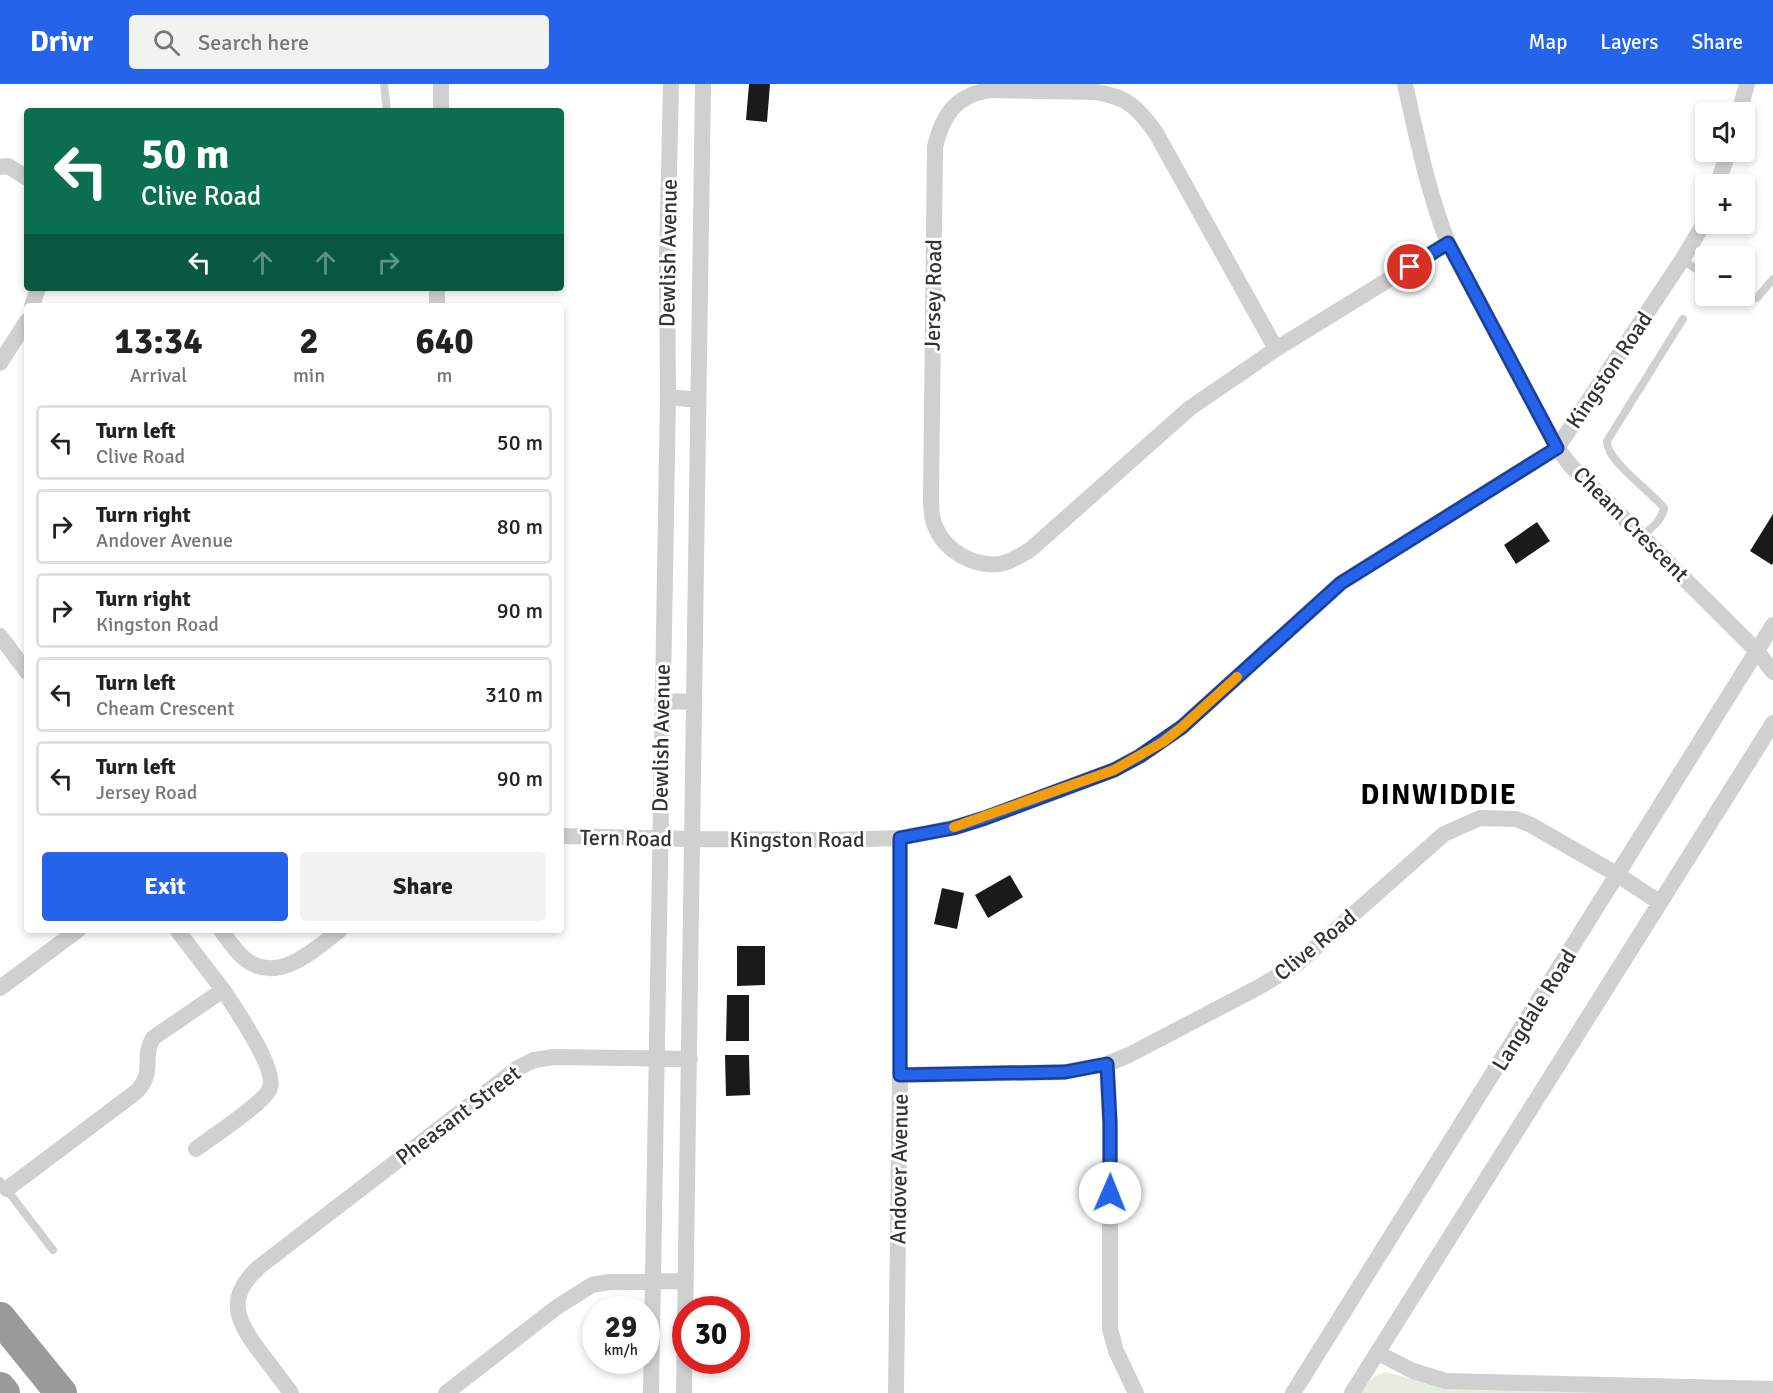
<!DOCTYPE html>
<html lang="en">
<head>
<meta charset="utf-8">
<style>
  :root { --surface:#fff; --page:#f2f2f2; --text:#222; --muted:#767676; --line:#e0e0e0; --accent:#2563eb }
  body { margin:0; font-family:Signika,sans-serif; background:var(--page); color:var(--text); height:100vh; display:flex; flex-direction:column; font-size:22px; white-space:nowrap }
  * { box-sizing:border-box; margin:0 }
  p { font-size:20px; color:var(--muted) }
  .icon { flex:none; width:33px; height:33px; fill:none; stroke:currentColor; stroke-width:2; stroke-linecap:round; stroke-linejoin:round }
  .map { position:relative; flex:1; overflow:hidden }
  .side { position:absolute; left:24px; top:219px; width:540px; height:630px; display:flex; flex-direction:column; background:var(--surface); border-radius:6px; box-shadow:0 3px 9px #0003 }
  .side>* { flex:none }
  .top-card { position:absolute; left:24px; top:24px; width:540px; height:183px; border-radius:6px; box-shadow:0 3px 9px #0003; background:#0b6e4f; color:#fff; overflow:hidden }
  .tools { position:absolute; left:1695px; top:18px; display:grid; gap:12px }
  .tools a { display:grid; place-items:center; width:60px; height:60px; border-radius:6px; background:var(--surface); box-shadow:0 3px 9px #0003; font-size:30px }
  .speed { position:absolute; left:582px; top:1212px; display:flex; gap:12px; font-size:30px; font-weight:700; text-align:center }
  .speed>* { display:grid; place-content:center; width:78px; height:78px; border-radius:50%; background:var(--surface); box-shadow:0 3px 9px #0003; line-height:1 }
  .speed small { font-size:15px; font-weight:400 }
  .speed .limit { border:9px solid #d22; background:#fff; color:#111 }
  .pin { position:absolute; display:grid; place-items:center; width:51px; height:51px; color:#fff; margin:-26px; border:3px solid #fff; border-radius:50%; box-shadow:0 2px 6px #0007 }
  .me { position:absolute; width:66px; margin:-33px; rotate:1deg; stroke-linejoin:round; filter:drop-shadow(0 0 4px #0008) }
  .turn { display:flex; align-items:center; gap:21px; height:126px; padding:0 18px; font-size:27px }
  .turn .icon { width:78px; height:78px; stroke-width:2.5 }
  .turn b { display:block; font-size:42px; line-height:51px }
  .lanes { display:flex; align-items:center; height:57px; padding:0 18px; background:#0003; justify-content:center; gap:30px; direction:ltr }
  .lanes .off { opacity:.35 }
  .eta { display:flex; justify-content:space-evenly; align-items:center; height:102px; text-align:center }
  .eta b { font-size:36px; font-weight:700; line-height:42px }
  .button { display:flex; gap:12px; margin-top:auto; padding:12px 18px }
  .button a { flex:1; height:69px; border-radius:6px; background:var(--accent); color:#fff; font-size:24px; font-weight:700; line-height:69px; text-align:center }
  .button a+a { background:var(--page); color:var(--text) }
  ul { padding:0; list-style:none }
  li { display:flex; align-items:center; gap:18px; height:75px; margin:0 12px 9px; padding:0 6px; border:3px solid var(--line); border-radius:6px }
  li div { flex:1 }
  li b { display:block; font-size:22px }
  li em { font-style:normal }
  header { display:flex; align-items:center; gap:36px; box-sizing:border-box; height:84px; padding:0 30px; background:var(--accent); color:#fff }
  header strong { font-size:28px }
  nav { display:flex; gap:33px; margin-inline-start:auto; font-size:21px }
  .search { width:420px; height:54px; background:var(--page); display:flex; align-items:center; gap:15px; box-sizing:border-box; padding:0 21px; border-radius:6px; color:var(--muted); font-size:22px }
  .map>svg:first-child { display:block }
  .green { fill:#e6ecdf }
  .building { fill:#1a1a1a }
  .lines { fill:none; stroke-linecap:round; stroke-linejoin:round }
  .service { stroke:#d0d0d0; stroke-width:8 }
  .minor { stroke:#d0d0d0; stroke-width:16 }
  .motorway { stroke:#9a9a9a; stroke-width:32 }
  .route-casing { stroke:#184099; stroke-width:15 }
  .route { stroke:#2563eb; stroke-width:10 }
  .slow { stroke:#f59e0b; stroke-width:10 }
  .labels { text-anchor:middle; dominant-baseline:central; stroke-width:6; stroke-linejoin:round; paint-order:stroke }
  .street-label { font-size:22px; fill:#333; stroke:#fff }
  .district-label { font-size:28px; font-weight:bold; letter-spacing:1.5px; fill:#000; stroke:#fff }
</style>
</head>
<body>
<header>
<strong>Drivr</strong>
<div class="search"><svg class="icon" aria-label="search" viewBox="0 0 24 24"><circle cx="10" cy="10" r="6"/><path d="M15 15l6 6"/></svg>Search here</div>
<nav><a>Map</a><a>Layers</a><a>Share</a></nav>
</header>
<div class="map">
<svg width="1773" height="1309" viewBox="0 0 1773 1309">
  <rect width="100%" height="100%" fill="#fff"/>
  <path class="green" d="M1386,1288l48,13 213,8h-285c6,-11 11,-18 24,-21z"/>
  <path class="building" d="M749,0h21l-3,38 -21,-2z
    M1773,430v49l-1,2 -22,-14z
    M1537,438l13,19 -34,23 -12,-19z
    M1010,791l13,22 -35,21 -13,-23z
    M942,804l22,5 -7,36 -23,-5z
    M737,862h28v39l-28,1z
    M727,911h22v46h-23z
    M725,971h24l1,40 -24,1z"/>
  <g class="lines">
    <path class="service" d="M384,0l3,27
      M1682,176l24,15
      M1742,212l6,3 9,-1 16,-19
      M1643,452c9,-9 19,-16 21,-28 -12,-16 -58,-47 -57,-67l76,-122
      M0,1097l53,69"/>
    <path class="minor" d="M1405,0c12,54 23,108 43,159l109,205 14,18 186,185 16,21
      M441,27v-27
      M1739,28l8,-28
      M0,83l8,-1 19,12
      M1718,100l10,-32
      M32,222l6,-18
      M437,222v-18
      M1276,265l-120,-216c-18,-25 -28,-36 -60,-41l-105,-2c-35,4 -49,26 -56,57l-4,351c0,9 0,19 4,28 10,25 38,41 65,38 11,-2 21,-9 30,-14l160,-142 86,-59 172,-106
      M0,279l27,-42
      M668,313l30,3
      M0,552l27,36
      M662,617l32,1
      M561,752l130,3 143,1 66,-2 53,-10 32,-10 129,-48 26,-14 42,-29 159,-144 216,-135 125,-188 24,-40
      M221,846c7,10 14,21 24,29 33,26 69,-9 95,-29
      M0,904l78,-58
      M1107,980l3,59v206l6,22 20,42
      M900,991l165,-3 42,-8 22,-9 130,-68 38,-23 147,-130 36,-16 36,1 15,6 87,50 41,27
      M196,1065c14,-11 70,-47 74,-61 7,-19 -35,-80 -47,-98
      M7,1105l129,-97c20,-20 5,-34 17,-54l70,-48 -46,-60
      M1378,1269l35,18 33,10 327,8
      M291,1309c-10,-14 -21,-28 -31,-41 -25,-33 -34,-55 -1,-85l259,-199 16,-8 20,-3 136,2
      M446,1309l111,-86 35,-22 17,-3 76,-1
      M651,1309l17,-996 -1,-137 4,-176
      M684,1309l19,-1309
      M896,1309l4,-318v-237
      M1293,1309l480,-768
      M1352,1309l421,-670"/>
    <path class="motorway" d="M0,1234l61,75
      M0,1304l4,5"/>
  </g>
  <g class="lines">
    <defs>
      <path id="route" d="M1110,1109v-70l-3,-59 -42,8 -165,3v-237l53,-10 32,-10 129,-48 26,-14 42,-29 159,-144 216,-135 -109,-205 -38,24"/>
    </defs>
    <use href="#route" class="route-casing"/>
    <use href="#route" class="route"/>
    <path class="slow" d="M954,743l160,-57 49,-28 19,-15 55,-50"/>
  </g>
  <g class="labels">
    <g class="street-label">
      <text transform="translate(668 169) rotate(-89)">Dewlish Avenue</text>
      <text transform="translate(933 211) rotate(-89)">Jersey Road</text>
      <text transform="translate(1609 286) rotate(-56)">Kingston Road</text>
      <text transform="translate(1631 440) rotate(45)">Cheam Crescent</text>
      <text transform="translate(661 654) rotate(-89)">Dewlish Avenue</text>
      <text transform="translate(626 754) rotate(1)">Tern Road</text>
      <text x="797" y="755">Kingston Road</text>
      <text transform="translate(1315 861) rotate(-39)">Clive Road</text>
      <text transform="translate(1534 926) rotate(-58)">Langdale Road</text>
      <text transform="translate(458 1031) rotate(-37)">Pheasant Street</text>
      <text transform="translate(899 1085) rotate(-89)">Andover Avenue</text>
    </g>
    <g class="district-label">
      <text x="1439" y="711">DINWIDDIE</text>
    </g>
  </g>
</svg>
<div class="tools">
<a><svg class="icon" aria-label="sound" viewBox="0 0 24 24"><path d="M4 9h4l5-4v14l-5-4H4zM17 9q2 3 0 6"/></svg></a>
<a>+</a>
<a>−</a>
</div>
<div class="speed"><div>29<small>km/h</small></div><div class="limit">30</div></div>
<div class="pin" style="left:1410px;top:183px;background:#d93025"><svg class="icon" aria-label="arrive" viewBox="0 0 24 24"><path d="M6 21V4h12l-3 4 3 4H6"/></svg></div>
<svg class="me" style="left:1110px;top:1109px" viewBox="-20 -20 40 40"><circle r="19" fill="#fff"/><path d="M0-13L10 11 0 6-10 11z" fill="#2563eb"/></svg>
<div class="top-card">
<div class="turn"><svg class="icon" aria-label="left" viewBox="0 0 24 24"><path d="M17 20v-9H6M10 6l-5 5 5 5"/></svg><div><b>50 m</b>Clive Road</div></div>
<div class="lanes"><svg class="icon" aria-label="left" viewBox="0 0 24 24"><path d="M17 20v-9H6M10 6l-5 5 5 5"/></svg><svg class="icon off" aria-label="ahead" viewBox="0 0 24 24"><path d="M12 20V5M6 11l6-6 6 6"/></svg><svg class="icon off" aria-label="ahead" viewBox="0 0 24 24"><path d="M12 20V5M6 11l6-6 6 6"/></svg><svg class="icon off" aria-label="right" viewBox="0 0 24 24"><path d="M7 20v-9h11M14 6l5 5-5 5"/></svg></div>
</div>
<section class="side">
<div class="eta">
<div><b>13:34</b><p>Arrival</p></div>
<div><b>2</b><p>min</p></div>
<div><b>640</b><p>m</p></div>
</div>
<ul>
<li><svg class="icon" aria-label="left" viewBox="0 0 24 24"><path d="M17 20v-9H6M10 6l-5 5 5 5"/></svg><div><b>Turn left</b><p>Clive Road</p></div><em>50 m</em></li>
<li><svg class="icon" aria-label="right" viewBox="0 0 24 24"><path d="M7 20v-9h11M14 6l5 5-5 5"/></svg><div><b>Turn right</b><p>Andover Avenue</p></div><em>80 m</em></li>
<li><svg class="icon" aria-label="right" viewBox="0 0 24 24"><path d="M7 20v-9h11M14 6l5 5-5 5"/></svg><div><b>Turn right</b><p>Kingston Road</p></div><em>90 m</em></li>
<li><svg class="icon" aria-label="left" viewBox="0 0 24 24"><path d="M17 20v-9H6M10 6l-5 5 5 5"/></svg><div><b>Turn left</b><p>Cheam Crescent</p></div><em>310 m</em></li>
<li><svg class="icon" aria-label="left" viewBox="0 0 24 24"><path d="M17 20v-9H6M10 6l-5 5 5 5"/></svg><div><b>Turn left</b><p>Jersey Road</p></div><em>90 m</em></li>
</ul>
<div class="button"><a>Exit</a><a>Share</a></div>
</section>
</div>
</body>
</html>
